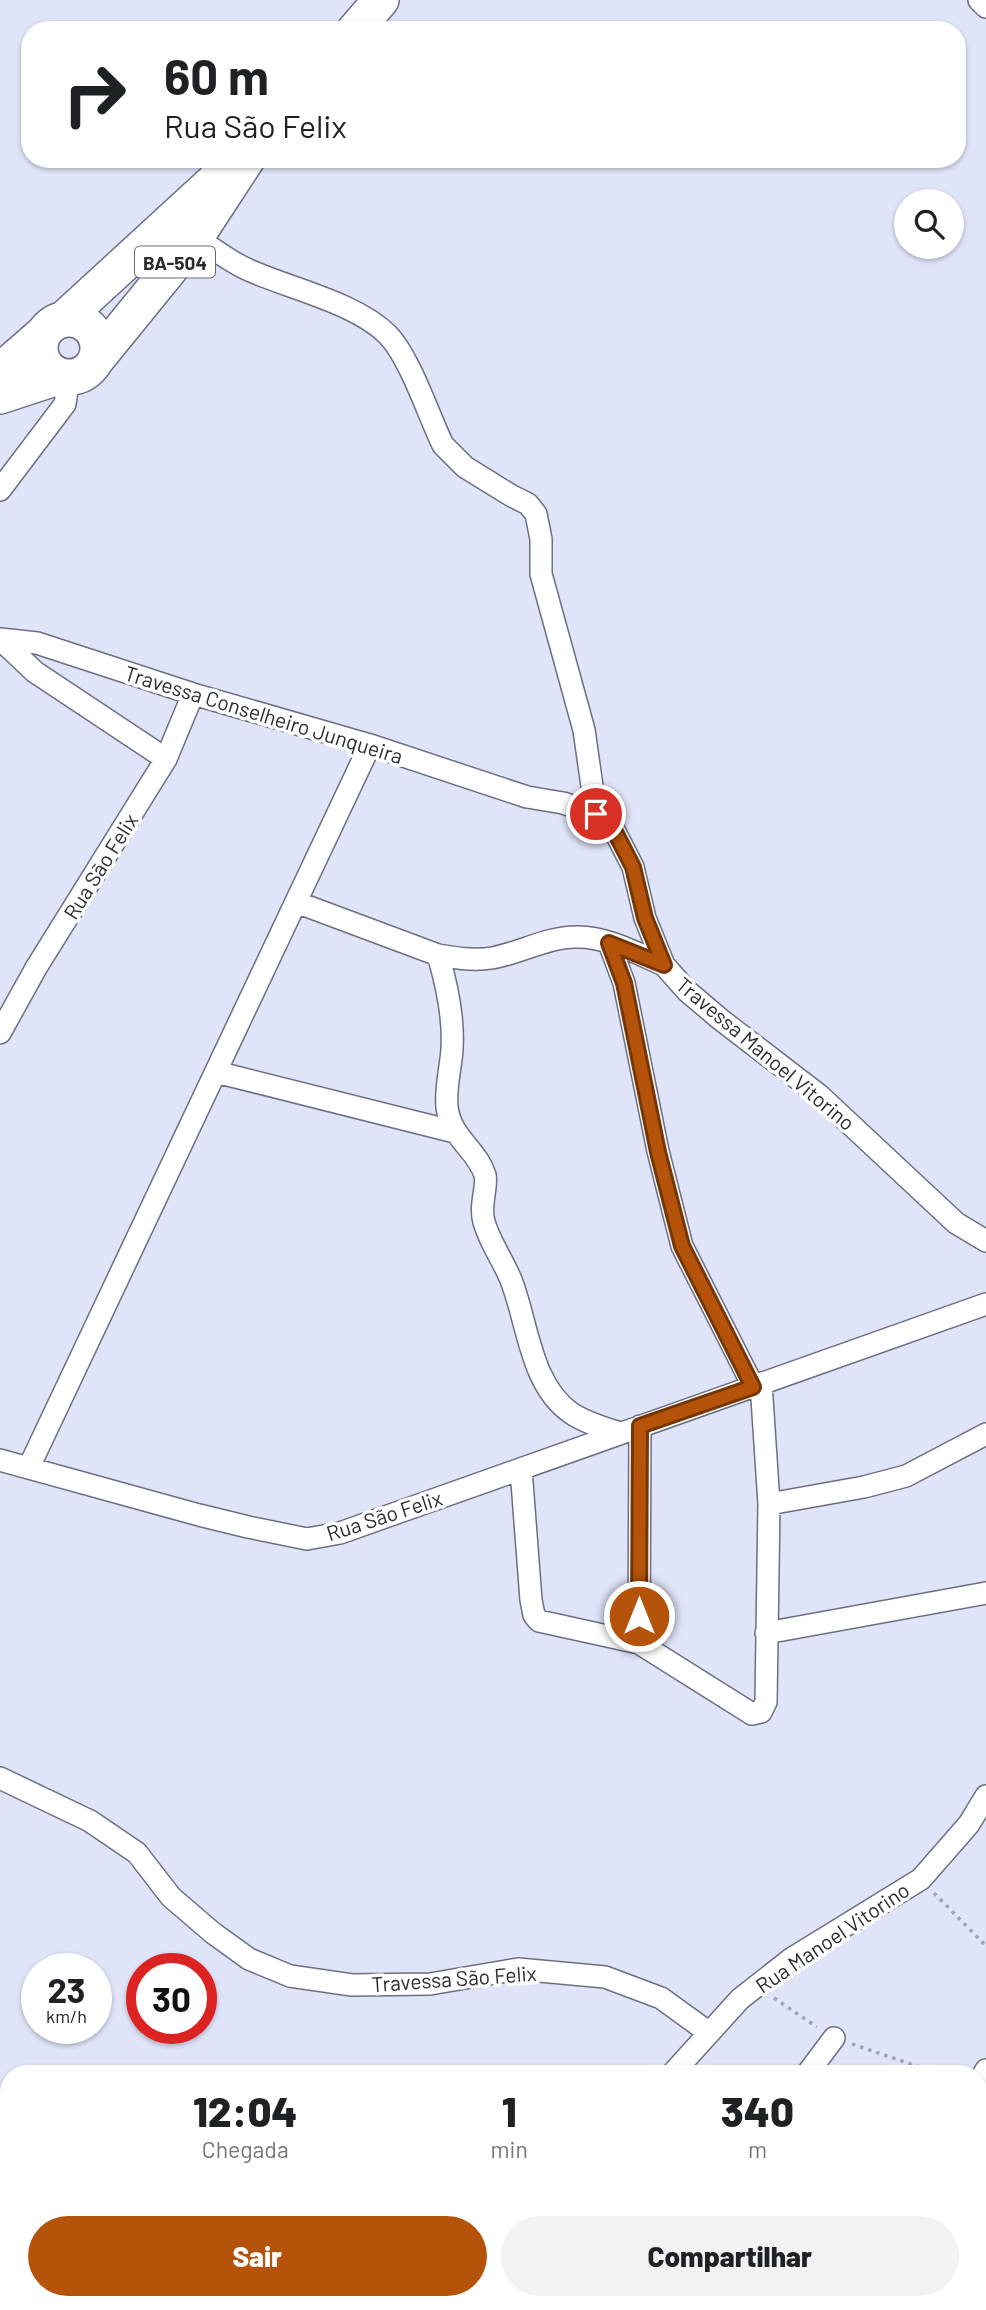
<!DOCTYPE html>
<html lang="pt">
<head>
<meta charset="utf-8">
<style>
  :root { --surface:#fff; --page:#f2f2f2; --text:#202124; --muted:#757577; --accent:#b45309 }
  body { margin:0; font-family:Barlow,sans-serif; background:var(--page); color:var(--text); height:100vh; display:flex; flex-direction:column; font-size:26px; white-space:nowrap }
  * { box-sizing:border-box; margin:0 }
  p { font-size:23px; color:var(--muted) }
  .icon { flex:none; width:38px; height:38px; fill:none; stroke:currentColor; stroke-width:2; stroke-linecap:round; stroke-linejoin:round }
  .map { position:relative; flex:1; overflow:hidden }
  .details { position:absolute; left:0px; top:2065px; width:987px; height:245px; display:flex; flex-direction:column; background:var(--surface); border-radius:28px 28px 0 0; box-shadow:0 2px 5px #0004 }
  .details>* { flex:none }
  .guide { position:absolute; left:21px; top:21px; width:945px; height:147px; border-radius:28px; box-shadow:0 2px 5px #0004; background:#fff; color:var(--text); overflow:hidden }
  .fabs { position:absolute; left:894px; top:189px; display:grid; gap:14px }
  .fabs a { display:grid; place-items:center; width:70px; height:70px; border-radius:50%; background:var(--surface); box-shadow:0 2px 5px #0004; font-size:35px }
  .speed { position:absolute; left:21px; top:1953px; display:flex; gap:14px; font-size:35px; font-weight:700; text-align:center }
  .speed>* { display:grid; place-content:center; width:91px; height:91px; border-radius:50%; background:var(--surface); box-shadow:0 2px 5px #0004; line-height:1 }
  .speed small { font-size:18px; font-weight:400 }
  .speed .limit { border:10px solid #d22; background:#fff; color:#111 }
  .pin { position:absolute; display:grid; place-items:center; width:60px; height:60px; color:#fff; margin:-30px; border:4px solid #fff; border-radius:50%; box-shadow:0 2px 7px #0007 }
  .me { position:absolute; width:77px; margin:-38px; rotate:0deg; stroke-linejoin:round; filter:drop-shadow(0 0 5px #0008) }
  .turn { display:flex; align-items:center; gap:24px; height:147px; padding:0 28px; font-size:32px }
  .turn .icon { width:91px; height:91px; stroke-width:2.5 }
  .turn b { display:block; font-size:49px; line-height:60px }
  .eta { display:flex; justify-content:space-evenly; align-items:center; height:119px; text-align:center }
  .eta b { font-size:42px; font-weight:800; line-height:49px }
  .button { display:flex; gap:14px; margin-top:auto; padding:14px 28px }
  .button a { flex:1; height:80px; border-radius:42px; background:var(--accent); color:#fff; font-size:28px; font-weight:800; line-height:80px; text-align:center }
  .button a+a { background:var(--page); color:var(--text) }
  .map>svg:first-child { display:block }
  .lines { fill:none; stroke-linecap:round; stroke-linejoin:round }
  .minor-casing { stroke:#6b6f80; stroke-width:24 }
  .primary-casing { stroke:#6b6f80; stroke-width:38 }
  .path { stroke:#a1a4b3; stroke-width:3.5; stroke-dasharray:3.5 5; stroke-linecap:butt }
  .minor { stroke:#fff; stroke-width:21 }
  .primary { stroke:#fff; stroke-width:35 }
  .route-casing { stroke:#753606; stroke-width:18 }
  .route { stroke:#b45309; stroke-width:12 }
  .labels { text-anchor:middle; dominant-baseline:central; stroke-width:7; stroke-linejoin:round; paint-order:stroke }
  .shield { fill:#fff; stroke:#6a6b70; stroke-width:2 }
  .shield-label { font-size:19px; font-weight:bold; fill:#2a2c33 }
  .street-label { font-size:21px; fill:#2a2c33; stroke:#fff }
</style>
</head>
<body>
<div class="map">
<svg width="986" height="2310" viewBox="0 0 986 2310">
  <rect width="100%" height="100%" fill="#e0e4f8"/>
  <g class="lines">
    <defs>
      <path id="minor" d="M979,0l7,7
        M196,237c18,12 35,26 55,34 41,18 105,32 137,64 22,23 40,79 55,110l22,22 47,29 16,8 8,10 5,25v35l43,156 12,84
        M0,490l65,-86 4,-27
        M0,639l37,4 156,51 177,51 157,52 36,6 33,11 19,18 18,35 12,51 19,47 23,26 33,28 99,76 137,128 30,18
        M0,639l35,33 131,87
        M296,902l142,53c18,3 35,6 54,3 28,-5 55,-21 84,-21 30,-1 62,17 88,28
        M609,943l15,40 34,168 24,95 71,140
        M438,955c9,30 16,61 14,94 -1,18 -7,39 -5,58 4,32 30,42 38,68 3,11 -6,30 -1,47 6,21 19,38 27,58 17,43 19,104 60,133 15,10 33,15 49,20
        M0,1033l36,-65 130,-209 27,-65
        M216,1072l239,60
        M0,1460l199,55 49,12 59,12 33,-6 646,-229
        M29,1467l341,-722
        M521,1469l10,131 3,15 5,6 100,22 113,71 9,-2 5,-10 3,-198 -8,-121
        M769,1504l95,-17 42,-11 80,-42
        M766,1633l220,-40
        M639,1643l1,-217
        M0,1778l90,43 47,32 34,44 42,36 36,26 41,17 62,9 78,-1 88,-15 87,8 56,21 47,34
        M672,2074l68,-75 51,-40 130,-80 48,-55 17,-28
        M807,2074l27,-36
        M978,2084l8,-14
        M978,2208l8,-10
        M802,2301l14,9
        M501,2310l6,-9
        M683,2310l5,-9
        M900,2310l6,-9"/>
      <path id="primary" d="M355,30l26,-30
        M40 348a29 29 0 1 1 58 0a29 29 0 1 1-58 0Z
        M64,319l159,-146
        M96,360l100,-123 51,-78
        M0,371l44,-38
        M0,396l61,-20"/>
    </defs>
    <use href="#minor" class="minor-casing"/>
    <use href="#primary" class="primary-casing"/>
    <path class="path" d="M934,1893l52,53
      M774,1998l43,29
      M852,2044l88,30"/>
    <use href="#minor" class="minor"/>
    <use href="#primary" class="primary"/>
  </g>
  <g class="lines">
    <defs>
      <path id="route" d="M596,814l19,18 18,35 12,51 19,47 -55,-22 15,40 34,169 24,94 71,141 -113,39 -1,190"/>
    </defs>
    <use href="#route" class="route-casing"/>
    <use href="#route" class="route"/>
  </g>
  <g class="labels">
    <rect class="shield" x="135" y="246.5" width="80" height="31" rx="5"/>
    <g class="shield-label">
      <text x="175" y="262">BA-504</text>
    </g>
    <g class="street-label">
      <text transform="translate(264 714) rotate(17)">Travessa Conselheiro Junqueira</text>
      <text transform="translate(100 866) rotate(-58)">Rua São Felix</text>
      <text transform="translate(766 1053) rotate(40)">Travessa Manoel Vitorino</text>
      <text transform="translate(384 1515) rotate(-18)">Rua São Felix</text>
      <text transform="translate(832 1937) rotate(-34)">Rua Manoel Vitorino</text>
      <text transform="translate(454 1978) rotate(-4)">Travessa São Felix</text>
    </g>
  </g>
</svg>
<div class="fabs">
<a><svg class="icon" aria-label="search" viewBox="0 0 24 24"><circle cx="10" cy="10" r="6"/><path d="M15 15l6 6"/></svg></a>
</div>
<div class="speed"><div>23<small>km/h</small></div><div class="limit">30</div></div>
<div class="pin" style="left:596px;top:814px;background:#d93025"><svg class="icon" aria-label="arrive" viewBox="0 0 24 24"><path d="M6 21V4h12l-3 4 3 4H6"/></svg></div>
<svg class="me" style="left:639px;top:1616px" viewBox="-20 -20 40 40"><circle r="17" fill="#b45309" stroke="#fff" stroke-width="3"/><path d="M0-11L8 9 0 5-8 9z" fill="#fff"/></svg>
<div class="guide">
<div class="turn"><svg class="icon" aria-label="right" viewBox="0 0 24 24"><path d="M7 20v-9h11M14 6l5 5-5 5"/></svg><div><b>60 m</b>Rua São Felix</div></div>
</div>
<section class="details">
<div class="eta">
<div><b>12:04</b><p>Chegada</p></div>
<div><b>1</b><p>min</p></div>
<div><b>340</b><p>m</p></div>
</div>
<div class="button"><a>Sair</a><a>Compartilhar</a></div>
</section>
</div>
</body>
</html>
